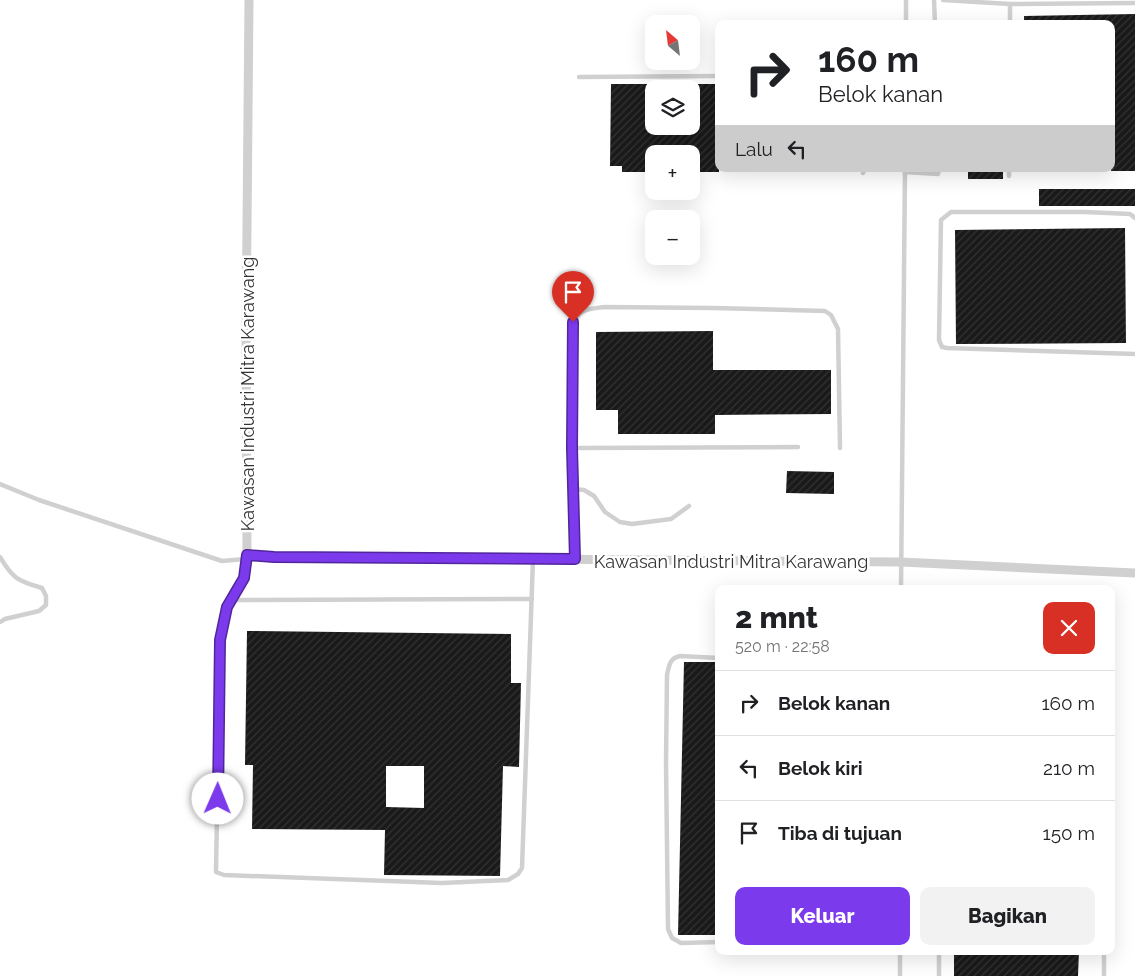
<!DOCTYPE html>
<html lang="id">
<head>
<meta charset="utf-8">
<style>
  :root { --surface:#fff; --page:#f2f2f2; --text:#202124; --muted:#757577; --line:#e0e0e0; --accent:#7c3aed }
  body { margin:0; font-family:Raleway,sans-serif; background:var(--page); color:var(--text); height:100vh; display:flex; flex-direction:column; font-size:19px; white-space:nowrap }
  * { box-sizing:border-box; margin:0 }
  p { font-size:16px; color:var(--muted) }
  .icon { flex:none; width:28px; height:28px; fill:none; stroke:currentColor; stroke-width:2; stroke-linecap:round; stroke-linejoin:round }
  .map { position:relative; flex:1; overflow:hidden }
  .panel { position:absolute; left:715px; top:585px; width:400px; height:370px; display:flex; flex-direction:column; background:var(--surface); border-radius:10px; box-shadow:0 5px 20px #0002 }
  .panel>* { flex:none }
  .top-card { position:absolute; left:715px; top:20px; width:400px; height:152px; border-radius:10px; box-shadow:0 5px 20px #0002; background:#fff; color:var(--text); overflow:hidden }
  .needle { width:32px; rotate:332deg }
  .controls { position:absolute; left:645px; top:15px; display:grid; gap:10px }
  .controls a { display:grid; place-items:center; width:55px; height:55px; border-radius:10px; background:var(--surface); box-shadow:0 5px 20px #0002; font-size:25px }
  .pin { position:absolute; display:grid; place-items:center; width:42px; height:42px; color:#fff; margin:-51px -21px; border-radius:50% 50% 50% 0; rotate:-45deg; box-shadow:0 0 5px #0007 }
  .pin .icon { rotate:45deg }
  .me { position:absolute; width:55px; margin:-28px; rotate:1deg; stroke-linejoin:round; filter:drop-shadow(0 0 4px #0008) }
  .turn { display:flex; align-items:center; gap:18px; height:105px; padding:0 20px; font-size:22px }
  .turn .icon { width:65px; height:65px; stroke-width:2.5 }
  .turn b { display:block; font-size:35px; line-height:42px }
  .then { display:flex; align-items:center; height:48px; padding:0 20px; background:#0003; gap:10px; font-size:19px }
  .round { display:grid; place-items:center; flex:none; width:52px; height:52px; border-radius:10px; background:var(--page) }
  .headline { display:flex; align-items:center; justify-content:space-between; height:85px; padding:0 20px }
  h1 { font-size:30px; font-weight:800; line-height:38px }
  .cta { display:flex; gap:10px; margin-top:auto; padding:10px 20px }
  .cta a { flex:1; height:58px; border-radius:10px; background:var(--accent); color:#fff; font-size:20px; font-weight:800; line-height:58px; text-align:center }
  .cta a+a { background:var(--page); color:var(--text) }
  ul { padding:0; list-style:none }
  li { display:flex; align-items:center; gap:15px; height:65px; padding:0 20px; border-top:1px solid var(--line) }
  li div { flex:1 }
  li b { display:block; font-size:19px }
  li em { font-style:normal }
  .map>svg:first-child { display:block }
  .building { fill:url(#building-hatch); fill-rule:evenodd }
  .lines { fill:none; stroke-linecap:round; stroke-linejoin:round }
  .service { stroke:#d0d0d0; stroke-width:4.5 }
  .minor { stroke:#d0d0d0; stroke-width:9 }
  .route-casing { stroke:#51269a; stroke-width:12 }
  .route { stroke:#7c3aed; stroke-width:9 }
  .labels { text-anchor:middle; dominant-baseline:central; stroke-width:5; stroke-linejoin:round; paint-order:stroke }
  .street-label { font-size:18px; fill:#333; stroke:#fff }
</style>
</head>
<body>
<div class="map">
<svg width="1135" height="976" viewBox="0 0 1135 976">
  <defs>
    <pattern id="building-hatch" width="6" height="6" patternUnits="userSpaceOnUse" patternTransform="scale(1.25)"><rect width="6" height="6" fill="#1a1a1a"/><path d="M-1 1l2-2M0 6l6-6M5 7l2-2" fill="none" stroke="#333"/></pattern>
  </defs>
  <rect width="100%" height="100%" fill="#fff"/>
  <path class="building" d="M1135,14v157h-24v-147h-87v-8z
    M611,84h43v42h37v-42h28v88h-28v-18h-37v18h-32v-6h-12z
    M968,169h35v10h-35z
    M1039,189h96v17h-96z
    M1125,228l1,115 -170,1 -1,-114z
    M713,331v39h118v44l-116,1v19h-97v-24h-22v-78z
    M787,471l47,1v22l-48,-1z
    M247,631l264,3v49h10l-2,84 -16,-1 -3,110 -116,-1 1,-45 -133,-1 1,-64h-8zM386,766h38v42l-38,-1z
    M684,662h35l-1,273h-40z
    M954,951h125l-1,25h-124z"/>
  <g class="lines">
    <path class="service" d="M934,0l1,24
      M943,0l67,4 125,-1
      M906,24v-24
      M1010,24v-20
      M579,77l140,-1
      M905,172l33,2 1,-5
      M863,173l1,-4
      M1009,176v-7
      M1135,218l-5,-4 -45,-2h-134l-10,8 -2,120 3,7 5,1 188,6
      M572,448l226,-1
      M0,484l39,16 183,61 24,-2
      M573,489l11,1 10,6 11,16 15,10 12,2 39,-5 18,-13
      M247,555l-4,23 -16,29 -7,33 -4,232 8,3 218,8 66,-3 10,-6 4,-6 11,-309
      M0,557c13,22 18,24 42,31l4,8v9l-7,6 -34,8 -5,3
      M575,559l-3,-111v-118c4,-21 14,-21 33,-23l108,1 112,3 6,4 7,14 2,119
      M901,589l4,-420
      M231,600l301,-1
      M719,658l-39,-2c-10,2 -11,9 -13,19l-1,88 2,166 4,9 9,5 38,-1
      M1104,951v25
      M900,976v-25
      M939,976v-25"/>
    <path class="minor" d="M249,0l-3,339 1,216 27,2 627,5 234,11"/>
  </g>
  <g class="lines">
    <defs>
      <path id="route" d="M218,799l2,-159 7,-33 17,-29 3,-23 27,2 301,2 -3,-111 1,-126"/>
    </defs>
    <use href="#route" class="route-casing"/>
    <use href="#route" class="route"/>
  </g>
  <g class="labels">
    <g class="street-label">
      <text transform="translate(247 394) rotate(-90)">Kawasan Industri Mitra Karawang</text>
      <text x="731" y="561">Kawasan Industri Mitra Karawang</text>
    </g>
  </g>
</svg>
<div class="controls">
<a><svg class="needle" viewBox="-14 -14 28 28"><path d="M0-13l5 13h-10z" fill="#e53935"/><path d="M0 13l5-13h-10z" fill="#757577"/></svg></a>
<a><svg class="icon" aria-label="layers" viewBox="0 0 24 24"><path d="M12 4l9 5-9 5-9-5zM3 14l9 5 9-5"/></svg></a>
<a>+</a>
<a>−</a>
</div>
<div class="pin" style="left:573px;top:322px;background:#d93025"><svg class="icon" aria-label="arrive" viewBox="0 0 24 24"><path d="M6 21V4h12l-3 4 3 4H6"/></svg></div>
<svg class="me" style="left:218px;top:799px" viewBox="-20 -20 40 40"><circle r="19" fill="#fff"/><path d="M0-13L10 11 0 6-10 11z" fill="#7c3aed"/></svg>
<div class="top-card">
<div class="turn"><svg class="icon" aria-label="right" viewBox="0 0 24 24"><path d="M7 20v-9h11M14 6l5 5-5 5"/></svg><div><b>160 m</b>Belok kanan</div></div>
<div class="then">Lalu<svg class="icon" aria-label="left" viewBox="0 0 24 24"><path d="M17 20v-9H6M10 6l-5 5 5 5"/></svg></div>
</div>
<section class="panel">
<div class="headline"><div><h1>2 mnt</h1><p>520 m · 22:58</p></div><a class="round" style="background:#d93025;color:#fff"><svg class="icon" aria-label="close" viewBox="0 0 24 24"><path d="M6 6l12 12M18 6L6 18"/></svg></a></div>
<ul>
<li><svg class="icon" aria-label="right" viewBox="0 0 24 24"><path d="M7 20v-9h11M14 6l5 5-5 5"/></svg><div><b>Belok kanan</b></div><em>160 m</em></li>
<li><svg class="icon" aria-label="left" viewBox="0 0 24 24"><path d="M17 20v-9H6M10 6l-5 5 5 5"/></svg><div><b>Belok kiri</b></div><em>210 m</em></li>
<li><svg class="icon" aria-label="arrive" viewBox="0 0 24 24"><path d="M6 21V4h12l-3 4 3 4H6"/></svg><div><b>Tiba di tujuan</b></div><em>150 m</em></li>
</ul>
<div class="cta"><a>Keluar</a><a>Bagikan</a></div>
</section>
</div>
</body>
</html>
